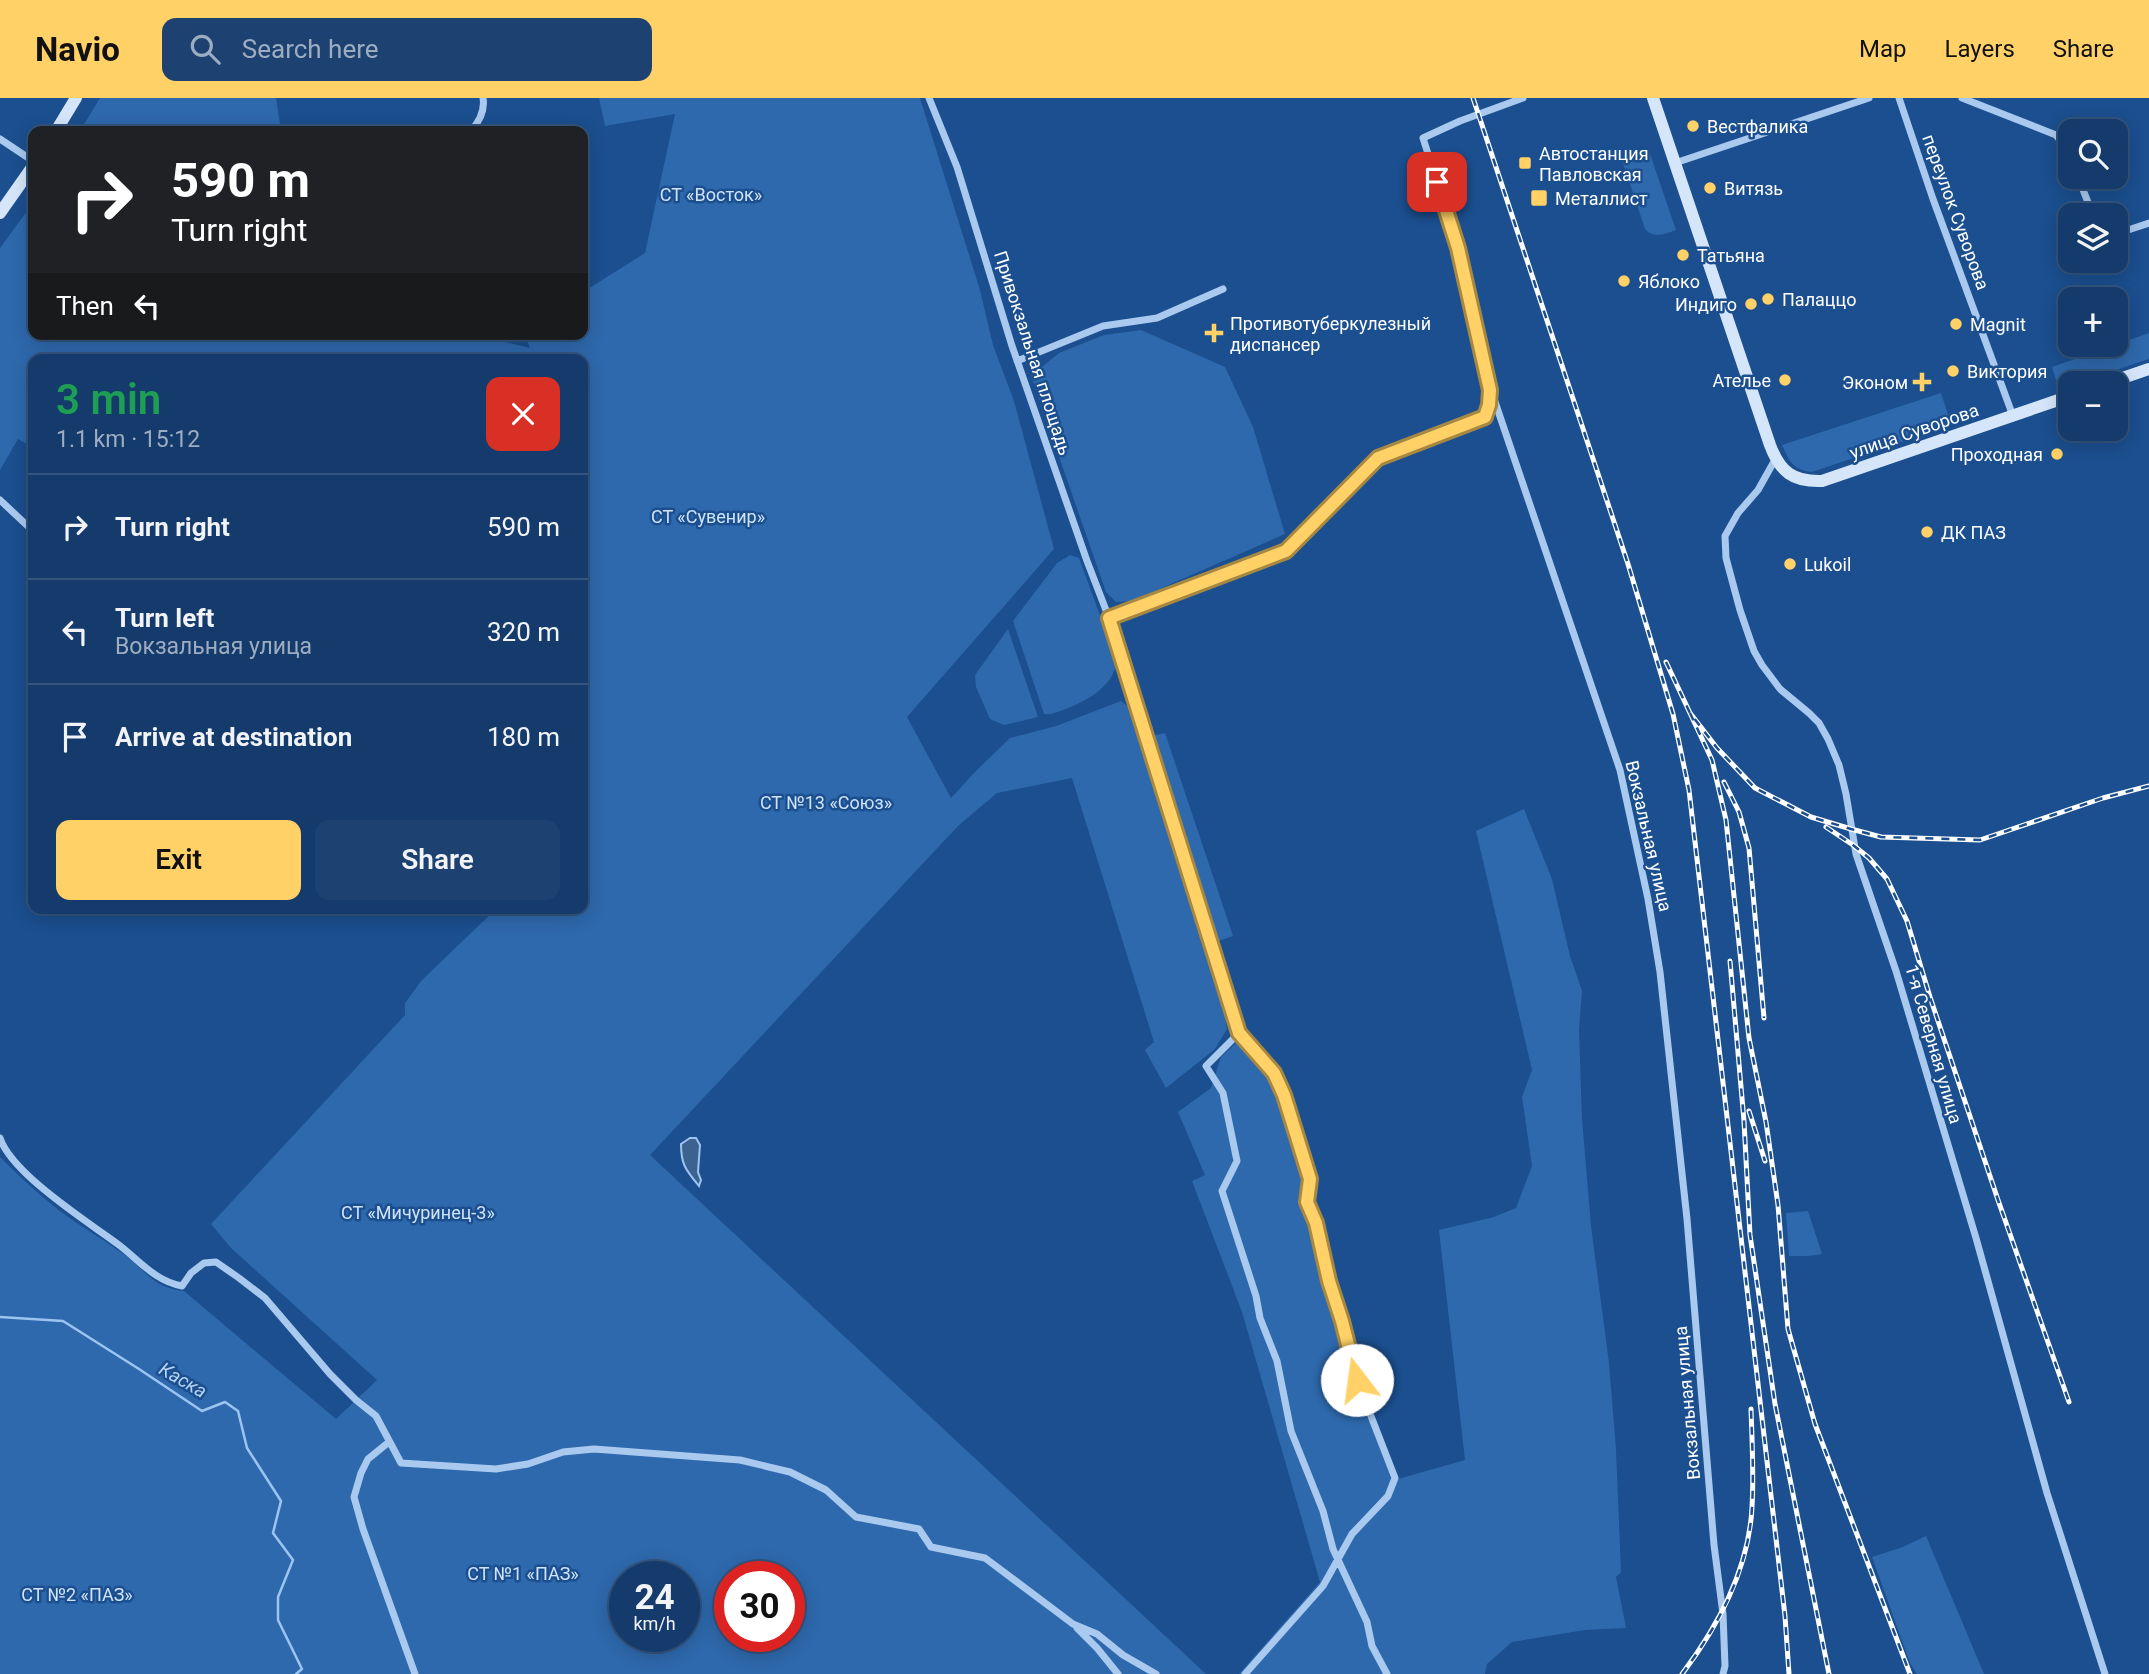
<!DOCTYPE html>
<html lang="en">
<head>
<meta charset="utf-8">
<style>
  :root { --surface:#143b6b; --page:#1d4271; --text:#f1f3f6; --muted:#9dadc1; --line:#33557e; --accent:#ffd166 }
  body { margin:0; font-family:Roboto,sans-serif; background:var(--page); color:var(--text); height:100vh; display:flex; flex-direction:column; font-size:26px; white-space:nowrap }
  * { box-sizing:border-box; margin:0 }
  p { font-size:23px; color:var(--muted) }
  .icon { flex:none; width:38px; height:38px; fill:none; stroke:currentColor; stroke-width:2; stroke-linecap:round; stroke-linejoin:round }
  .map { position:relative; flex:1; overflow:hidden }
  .sheet { position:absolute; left:28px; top:256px; width:560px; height:560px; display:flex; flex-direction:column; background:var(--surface); border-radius:14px; box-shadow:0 4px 18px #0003,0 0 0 2px var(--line) }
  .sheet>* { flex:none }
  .guide { position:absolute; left:28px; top:28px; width:560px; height:214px; border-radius:14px; box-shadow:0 4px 18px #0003,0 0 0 2px var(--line); background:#202124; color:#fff; overflow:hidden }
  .buttons { position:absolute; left:2058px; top:21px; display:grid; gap:14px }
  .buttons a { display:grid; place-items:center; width:70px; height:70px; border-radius:14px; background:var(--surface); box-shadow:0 4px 18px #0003,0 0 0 2px var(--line); font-size:35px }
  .speed { position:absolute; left:609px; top:1463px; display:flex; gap:14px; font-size:35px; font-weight:700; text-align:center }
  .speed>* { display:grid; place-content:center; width:91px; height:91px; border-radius:50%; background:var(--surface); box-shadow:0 4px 18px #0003,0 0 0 2px var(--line); line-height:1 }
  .speed small { font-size:18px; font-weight:400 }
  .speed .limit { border:10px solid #d22; background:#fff; color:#111 }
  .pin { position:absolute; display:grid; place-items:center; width:60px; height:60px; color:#fff; margin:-30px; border-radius:14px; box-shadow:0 4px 10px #0006 }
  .me { position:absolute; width:77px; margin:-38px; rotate:345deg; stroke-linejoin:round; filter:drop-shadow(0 0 5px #0008) }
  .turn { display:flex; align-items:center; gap:24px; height:147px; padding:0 28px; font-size:32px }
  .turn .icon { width:91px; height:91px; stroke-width:2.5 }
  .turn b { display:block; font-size:49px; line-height:60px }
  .then { display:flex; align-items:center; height:66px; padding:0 28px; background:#0003; gap:14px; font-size:26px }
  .round { display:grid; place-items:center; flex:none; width:74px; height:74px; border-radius:14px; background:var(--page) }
  .overview { display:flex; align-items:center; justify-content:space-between; height:119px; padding:0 28px }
  h1 { font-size:42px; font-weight:600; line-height:52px; color:#1e9e55 }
  .cta { display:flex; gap:14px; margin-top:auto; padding:14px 28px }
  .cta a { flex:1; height:80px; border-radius:14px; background:var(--accent); color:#111; font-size:28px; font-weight:600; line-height:80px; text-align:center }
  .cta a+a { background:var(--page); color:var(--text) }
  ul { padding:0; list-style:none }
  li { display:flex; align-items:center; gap:21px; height:105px; padding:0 28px; border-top:2px solid var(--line) }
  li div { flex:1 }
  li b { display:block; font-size:26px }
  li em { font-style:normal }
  header { display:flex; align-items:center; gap:42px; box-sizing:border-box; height:98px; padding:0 35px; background:var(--accent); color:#111 }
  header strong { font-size:33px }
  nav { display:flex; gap:38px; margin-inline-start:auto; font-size:24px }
  .search { width:490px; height:63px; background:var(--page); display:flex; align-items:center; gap:18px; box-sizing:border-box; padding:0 24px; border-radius:14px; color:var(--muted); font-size:26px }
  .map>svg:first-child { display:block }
  .green { fill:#2e69ad; fill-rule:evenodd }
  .water { fill:#3c6290; stroke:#9cc4f0; stroke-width:2 }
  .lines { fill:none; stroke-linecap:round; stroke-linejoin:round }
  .stream { stroke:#9cc4f0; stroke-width:2.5 }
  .street { stroke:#a9c9ee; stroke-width:7 }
  .secondary { stroke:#d6e6fa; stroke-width:12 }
  .rail-casing { stroke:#fff; stroke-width:5 }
  .rail { stroke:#1b4f8f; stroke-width:2.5; stroke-dasharray:8; stroke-linecap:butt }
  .route-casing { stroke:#a68842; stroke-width:18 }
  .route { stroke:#ffd166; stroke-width:12 }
  .poi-dot { fill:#ffd166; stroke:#1b4f8f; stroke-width:2.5 }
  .labels { text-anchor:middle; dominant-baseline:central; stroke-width:5; stroke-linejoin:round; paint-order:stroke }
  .poi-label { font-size:18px; fill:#fff; stroke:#1b4f8f; text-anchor:start }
  .park-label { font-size:18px; fill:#cfe3fa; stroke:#1b4f8f }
  .street-label { font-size:18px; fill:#fff; stroke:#1b4f8f }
  .water-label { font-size:19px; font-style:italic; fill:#b5d3f5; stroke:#1b4f8f }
</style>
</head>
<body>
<header>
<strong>Navio</strong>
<div class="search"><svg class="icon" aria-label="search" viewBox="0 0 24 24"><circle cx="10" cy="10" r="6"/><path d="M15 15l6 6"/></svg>Search here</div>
<nav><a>Map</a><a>Layers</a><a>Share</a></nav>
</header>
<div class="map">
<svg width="2149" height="1576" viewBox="0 0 2149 1576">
  <rect width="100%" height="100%" fill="#1b4f8f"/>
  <path class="green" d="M100,0h176l5,33h-201z
    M599,0h321l60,192 13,55 21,56 40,148 -147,168 44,81 24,-26 35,-34 46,-12 65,-25 6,5 94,285 6,38 -12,20 -49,39 -21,-38 9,-8 -82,-264 -75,15 -39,33 -308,329 556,519h-1206v-517c19,19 38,37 60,54 21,16 45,29 66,45 22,17 28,32 58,35l152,128 41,-39 -146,-132 -20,-24 194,-209v-12l17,-23 75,-72h86v-549h-550v88l-15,-8 -18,31v-222l33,-45v131h439l58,14 -6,-14h59v-42l62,-39 30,-139 -70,12zM625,1479h59v59h-59zM730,1479h59v59h-59z
    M1648,50l28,82c-11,4 -22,9 -31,-1l-22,-66c3,-11 14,-12 25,-15z
    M1141,232l84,37 28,60 32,107 -153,67 -16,1 -10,-10 -75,-216 28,-23 45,-18z
    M2149,235v26l-72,24h-7v3l-11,3 -7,-22z
    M1941,295l10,30 33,-9 -172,58c-20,-3 -22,-10 -30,-27z
    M1070,457l9,3 38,104c-5,24 -26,36 -46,45 -9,3 -17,8 -27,7l-31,-93 44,-58z
    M1008,531l30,88 -34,8 -14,-6 -14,-32 -1,-12z
    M1165,635l68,203 -14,5 -68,-205z
    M1524,711l28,70 18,77 12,35 -3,39 3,88 9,108 18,137 7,86 5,123 -5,5 10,51 -41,2 -73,12 -25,22 -2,10h-246l81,-92 -78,-270 -50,-131 13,-6 -27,-63 33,-24 10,-31 27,-25 19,21 22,45 23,82 -2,22 10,23 14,63 26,92 38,99 67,-19 -26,-230 55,-13 22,-9 16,-42 -10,-69 10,-27 -56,-239z
    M1808,1113l14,43 -13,2h-20l-3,-43z
    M1926,1438l58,138h-67l-7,-11 -38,-106 31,-10z"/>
  <path class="water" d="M690,1040h6l4,7 -2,27 3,8 -2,6c-13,-16 -18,-21 -18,-42z"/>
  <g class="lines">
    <path class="stream" d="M0,1219l63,4 76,48 63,42 23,-9 13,9 9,37 34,53 -8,32 20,27 -15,37v23l24,49 -6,5"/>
    <path class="street" d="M929,0l28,69 55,179 75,215 22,57 130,415 35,40 10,22 26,84 -4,23 10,21 13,58 13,40 15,59 38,98 -7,18 -36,38 -29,52 -78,88
      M1523,0l-63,23 -37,17 35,110 33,142 129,380 28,129 12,73 27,247 27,326 9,69 2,52 -2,8
      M1899,0l34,101 80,217
      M1962,0l94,37 7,9 7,14
      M471,33c8,-9 14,-21 12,-33
      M0,41l33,22
      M1675,65l194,-65
      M2078,79l15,38
      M2116,136l33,-11
      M1017,263l86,-35 54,-8 66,-29
      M1776,360l-18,32 -20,23 -13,23 1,22 14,52 14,41 8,14 18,24 29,24 10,10 9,16 11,26 7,29 10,60 40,117 80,267 71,255 58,181
      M0,402l33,31
      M1109,520l177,-67 92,-93 106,-41 5,-12 1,-10
      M1239,935l-33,33 17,27 14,68 -15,30 34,105 4,22 17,43 14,70 32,80 10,38 34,73 5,24 15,28
      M0,1040c12,36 88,84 119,107 21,16 36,36 63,41l9,-13 13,-10 12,-1 23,16 26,20 65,76 26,26 20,16 25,47 95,6 32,-5 35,-12 31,-3 146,11 50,12 36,18 30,27 63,12 12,18 54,11 88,66 24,10 26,21 33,19
      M389,1344l-21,17 -7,14 -7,24 9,32 52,145
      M1077,1530l20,20 21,26"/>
    <path class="secondary" d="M1653,0l117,347c10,27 23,37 52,36l248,-85
      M56,33l20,-33
      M0,115l33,-47
      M2108,285l41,-14"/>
    <defs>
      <path id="rail" d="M1473,0l155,466 45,150 16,76 96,826 4,58
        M1666,564l24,51 27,35 38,40 56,29 40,12 30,8 99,3 123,-42 46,-12
        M1690,615l22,47 14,60 23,218 17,84 12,83 10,124 27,95 95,250
        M1724,684l15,30 10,36 15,170
        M1826,729l27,18 16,13 18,21 20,42 23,76 68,203 71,202
        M1730,863l14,160 6,114 25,169 54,270
        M1749,1013l16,50
        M1682,1576c37,-49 67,-105 70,-167 2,-33 0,-66 -1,-98"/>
    </defs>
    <use href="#rail" class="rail-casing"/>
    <use href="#rail" class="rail"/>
  </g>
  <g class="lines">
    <defs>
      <path id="route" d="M1357,1282l-15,-59 -13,-40 -13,-58 -9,-21 3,-23 -26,-84 -10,-22 -35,-40 -130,-415 177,-67 92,-93 107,-41 4,-12 1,-15 -32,-142 -21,-66"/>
    </defs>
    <use href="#route" class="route-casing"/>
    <use href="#route" class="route"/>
  </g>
  <g class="poi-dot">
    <circle cx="1693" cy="28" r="7"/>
    <rect x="1518" y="58" width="14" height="14" rx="3.5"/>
    <circle cx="1710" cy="90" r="7"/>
    <rect x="1530" y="91" width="18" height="18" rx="3.5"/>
    <circle cx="1683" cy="157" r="7"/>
    <circle cx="1624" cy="183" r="7"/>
    <circle cx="1768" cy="201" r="7"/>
    <circle cx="1751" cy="206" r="7"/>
    <circle cx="1956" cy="226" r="7"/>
    <path d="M1210.5 224.5h7v7h7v7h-7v7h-7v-7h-7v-7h7z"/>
    <circle cx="1953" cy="273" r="7"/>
    <circle cx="1785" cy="282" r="7"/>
    <path d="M1918.5 273.5h7v7h7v7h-7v7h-7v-7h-7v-7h7z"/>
    <circle cx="2057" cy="356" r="7"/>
    <circle cx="1927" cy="434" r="7"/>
    <circle cx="1790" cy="466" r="7"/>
  </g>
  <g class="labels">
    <g class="poi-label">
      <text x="1707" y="28">Вестфалика</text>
      <text x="1539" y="55">Автостанция<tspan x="1539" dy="21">Павловская</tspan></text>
      <text x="1724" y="90">Витязь</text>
      <text x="1555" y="100">Металлист</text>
      <text x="1697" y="157">Татьяна</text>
      <text x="1638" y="183">Яблоко</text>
      <text x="1782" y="201">Палаццо</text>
      <text x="1737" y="206" text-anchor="end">Индиго</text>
      <text x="1230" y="225">Противотуберкулезный<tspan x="1230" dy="21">диспансер</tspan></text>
      <text x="1970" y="226">Magnit</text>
      <text x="1967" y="273">Виктория</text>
      <text x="1771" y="282" text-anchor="end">Ателье</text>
      <text x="1908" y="284" text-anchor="end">Эконом</text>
      <text x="2043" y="356" text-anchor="end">Проходная</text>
      <text x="1941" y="434">ДК ПАЗ</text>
      <text x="1804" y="466">Lukoil</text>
    </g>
    <g class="park-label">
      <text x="711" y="96">СТ «Восток»</text>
      <text x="708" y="418">СТ «Сувенир»</text>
      <text x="826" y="704">СТ №13 «Союз»</text>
      <text x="418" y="1114">СТ «Мичуринец-3»</text>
      <text x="523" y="1475">СТ №1 «ПАЗ»</text>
      <text x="77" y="1496">СТ №2 «ПАЗ»</text>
    </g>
    <g class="street-label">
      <text transform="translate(1956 114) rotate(70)">переулок Суворова</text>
      <text transform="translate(1033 255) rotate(72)">Привокзальная площадь</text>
      <text transform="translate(1914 333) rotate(-19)">улица Суворова</text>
      <text transform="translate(1649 738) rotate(77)">Вокзальная улица</text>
      <text transform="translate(1934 946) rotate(74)">1-я Северная улица</text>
      <text transform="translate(1687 1305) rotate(-95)">Вокзальная улица</text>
    </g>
    <g class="water-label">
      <text transform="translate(183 1282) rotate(30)">Каска</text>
    </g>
  </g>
</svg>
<div class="buttons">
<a><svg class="icon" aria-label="search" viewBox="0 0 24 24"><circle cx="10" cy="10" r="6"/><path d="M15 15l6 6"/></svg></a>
<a><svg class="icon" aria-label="layers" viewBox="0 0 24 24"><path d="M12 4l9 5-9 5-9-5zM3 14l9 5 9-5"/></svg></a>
<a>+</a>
<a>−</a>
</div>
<div class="speed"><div>24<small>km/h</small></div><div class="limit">30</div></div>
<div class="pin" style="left:1437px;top:84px;background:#d93025"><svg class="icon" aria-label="arrive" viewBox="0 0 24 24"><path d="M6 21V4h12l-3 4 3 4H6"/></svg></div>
<svg class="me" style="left:1357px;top:1282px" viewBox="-20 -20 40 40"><circle r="19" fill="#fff"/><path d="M0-13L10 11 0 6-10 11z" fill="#ffd166"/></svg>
<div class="guide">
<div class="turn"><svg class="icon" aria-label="right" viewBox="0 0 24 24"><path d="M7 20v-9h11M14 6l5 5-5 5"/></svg><div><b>590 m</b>Turn right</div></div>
<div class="then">Then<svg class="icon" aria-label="left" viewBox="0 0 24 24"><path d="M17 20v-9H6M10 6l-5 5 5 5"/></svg></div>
</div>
<section class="sheet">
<div class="overview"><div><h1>3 min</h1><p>1.1 km · 15:12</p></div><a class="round" style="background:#d93025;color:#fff"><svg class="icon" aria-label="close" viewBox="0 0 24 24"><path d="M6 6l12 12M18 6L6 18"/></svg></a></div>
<ul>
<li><svg class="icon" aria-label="right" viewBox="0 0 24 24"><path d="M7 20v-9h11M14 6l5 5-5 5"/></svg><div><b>Turn right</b></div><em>590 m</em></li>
<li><svg class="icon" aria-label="left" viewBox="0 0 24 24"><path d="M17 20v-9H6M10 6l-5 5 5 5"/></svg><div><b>Turn left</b><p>Вокзальная улица</p></div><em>320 m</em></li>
<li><svg class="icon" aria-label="arrive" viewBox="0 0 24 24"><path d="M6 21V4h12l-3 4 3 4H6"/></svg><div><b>Arrive at destination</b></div><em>180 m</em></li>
</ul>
<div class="cta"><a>Exit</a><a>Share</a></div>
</section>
</div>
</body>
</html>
